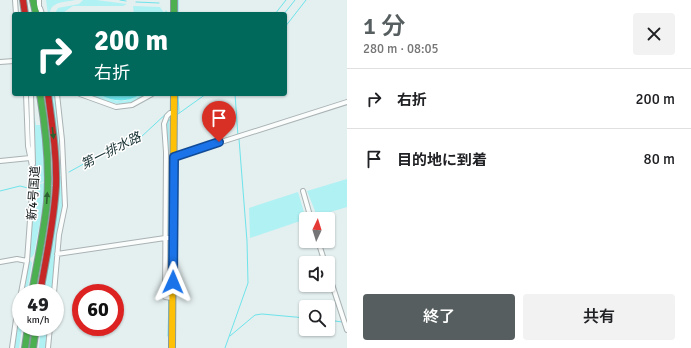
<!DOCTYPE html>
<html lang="ja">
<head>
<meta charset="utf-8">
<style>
  :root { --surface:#fff; --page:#f2f2f2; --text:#202124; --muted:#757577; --line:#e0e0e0; --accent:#565e5f }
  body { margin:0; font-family:Signika,"Noto Sans JP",sans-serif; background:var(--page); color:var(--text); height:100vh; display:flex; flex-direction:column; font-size:15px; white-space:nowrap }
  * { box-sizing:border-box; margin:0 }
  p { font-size:13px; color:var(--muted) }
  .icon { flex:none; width:22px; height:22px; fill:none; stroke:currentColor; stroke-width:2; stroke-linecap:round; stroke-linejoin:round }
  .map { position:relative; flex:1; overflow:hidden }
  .sheet { display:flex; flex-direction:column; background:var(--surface); width:344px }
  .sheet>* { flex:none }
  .guide { position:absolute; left:12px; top:12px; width:275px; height:84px; border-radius:4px; box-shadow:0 1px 3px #0004; background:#00695c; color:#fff; overflow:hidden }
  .needle { width:26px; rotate:4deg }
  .controls { position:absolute; left:299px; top:212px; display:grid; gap:8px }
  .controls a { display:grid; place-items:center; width:36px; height:36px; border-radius:4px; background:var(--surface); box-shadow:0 1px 3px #0004; font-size:20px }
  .speed { position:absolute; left:12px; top:284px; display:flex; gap:8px; font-size:20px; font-weight:700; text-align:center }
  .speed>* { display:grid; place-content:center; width:52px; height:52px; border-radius:50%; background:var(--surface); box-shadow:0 1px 3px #0004; line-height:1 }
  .speed small { font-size:10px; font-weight:400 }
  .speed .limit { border:6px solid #d22; background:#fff; color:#111 }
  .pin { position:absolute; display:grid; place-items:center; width:34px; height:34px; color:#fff; margin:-41px -17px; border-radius:50% 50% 50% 0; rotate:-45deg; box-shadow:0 0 4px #0007 }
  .pin .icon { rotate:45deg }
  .me { position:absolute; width:44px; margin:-22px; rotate:1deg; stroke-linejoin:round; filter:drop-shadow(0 0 3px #0008) }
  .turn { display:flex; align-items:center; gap:14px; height:84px; padding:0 16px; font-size:18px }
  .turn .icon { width:52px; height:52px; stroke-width:2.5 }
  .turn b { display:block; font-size:28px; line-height:34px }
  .round { display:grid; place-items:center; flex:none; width:42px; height:42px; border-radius:4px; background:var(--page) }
  .headline { display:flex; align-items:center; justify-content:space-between; height:68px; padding:0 16px }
  h1 { font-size:24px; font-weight:600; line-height:30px; color:var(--accent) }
  .cta { display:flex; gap:8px; margin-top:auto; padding:8px 16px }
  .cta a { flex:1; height:46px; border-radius:4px; background:var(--accent); color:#fff; font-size:16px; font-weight:600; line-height:46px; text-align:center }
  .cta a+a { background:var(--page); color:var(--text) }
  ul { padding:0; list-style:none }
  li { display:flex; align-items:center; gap:12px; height:60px; padding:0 16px; border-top:1px solid var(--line) }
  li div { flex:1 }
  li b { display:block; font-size:15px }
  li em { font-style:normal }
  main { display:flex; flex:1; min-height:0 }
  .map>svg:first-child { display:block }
  .green { fill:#b0f1f4 }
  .water { fill:#6de4eb }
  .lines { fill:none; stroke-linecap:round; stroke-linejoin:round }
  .stream { stroke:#6de4eb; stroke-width:1 }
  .street-casing { stroke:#aab2b3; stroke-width:6 }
  .fast-casing { stroke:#879a9b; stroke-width:8 }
  .slow-casing { stroke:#879a9b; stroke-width:8 }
  .jam-casing { stroke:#879a9b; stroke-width:8 }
  .street { stroke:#fbfdfd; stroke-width:4 }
  .fast { stroke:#4caf50; stroke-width:6 }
  .slow { stroke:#ffc107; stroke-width:6 }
  .jam { stroke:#c62828; stroke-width:6 }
  .oneway { fill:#2b6030 }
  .route-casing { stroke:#114b97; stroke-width:10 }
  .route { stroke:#1a73e8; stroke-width:7 }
  .labels { text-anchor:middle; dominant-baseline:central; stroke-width:3; stroke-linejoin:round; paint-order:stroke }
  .street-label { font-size:12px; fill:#0a1011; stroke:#fff }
  .water-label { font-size:13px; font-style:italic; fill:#183133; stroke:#fff }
</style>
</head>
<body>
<main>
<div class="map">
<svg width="347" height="348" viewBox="0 0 347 348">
  <rect width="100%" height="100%" fill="#e4efef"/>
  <path class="green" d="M46,0h30c-10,2 -26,1 -26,14h-2z
    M83,0h13l31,4 -4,2h-50l-12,8 -6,-1 3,-5 21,-4z
    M133,6l27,1 4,6 2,-3 3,4h-35z
    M51,94h4l5,43 2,37 -3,1z
    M92,94c11,0 20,8 31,7 10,-2 16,-7 25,-7 -24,14 -30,12 -55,2z
    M34,114l2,11h6l2,24 1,32 -11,5z
    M62,175v38l-10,80h-7l13,-116z
    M347,179v28l-30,9 -10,-25z
    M45,182l-3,30 -8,42 -2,3 -3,1 5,-71z
    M298,192l8,27 -56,19 -1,-30z
    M28,260h2l2,3 -5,30h-4z
    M21,300v27h1l-3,21h-5z
    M41,327h8l-3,21h-7z"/>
  <path class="water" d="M97,94h44c-17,10 -26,7 -44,0z"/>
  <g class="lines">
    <path class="stream" d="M120,0l6,1
      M136,2l23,1
      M178,14v-14
      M275,14l11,-14
      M284,14l11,-14
      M285,27l21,-27
      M178,94l1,19
      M235,94l3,42
      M178,114l28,-20
      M69,172l38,-21 15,-4 19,-10 27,-25
      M0,191l20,-5 8,2
      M168,237v-116l3,-2
      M168,240l1,55
      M328,320l14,2
      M168,336l1,-38
      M230,336l25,-21 7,-1 44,4
      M225,348l23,-65 -1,-42 -8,-102"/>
    <defs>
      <path id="street" d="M15,0l1,14
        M35,6l5,2 2,6
        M39,8v-8
        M0,62l14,-1
        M31,94l2,70
        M80,94l36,13 16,-2 20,-11
        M174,157l173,-55
        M0,161l30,-3
        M303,191l8,28
        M318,241l7,22
        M57,254l108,-16h8
        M0,262l17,-3 10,2
        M328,272l19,58
        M21,293l6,-32 6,-82v-8l-5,-25 -2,-52
        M54,293l5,-58 6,-29 -3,-66 -5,-46
        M172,298l-7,-1 1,-145 -2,-28 3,-8 3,-3h4
        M12,348l5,-36 4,-18
        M48,348l2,-21"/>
      <path id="fast" d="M33,0l3,14
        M174,0v14
        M32,293c5,-30 12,-61 15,-91 3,-36 -1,-72 -7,-108
        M25,348l3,-21
        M33,348l3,-21"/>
      <path id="slow" d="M172,348l2,-254"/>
      <path id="jam" d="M23,0l2,14
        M40,293c6,-35 14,-71 16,-107 1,-31 -4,-62 -8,-92"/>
    </defs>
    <use href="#street" class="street-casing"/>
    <use href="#fast" class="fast-casing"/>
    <use href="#slow" class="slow-casing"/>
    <use href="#jam" class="jam-casing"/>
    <use href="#street" class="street"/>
    <use href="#fast" class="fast"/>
    <use href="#slow" class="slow"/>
    <use href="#jam" class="jam"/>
  </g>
  <defs><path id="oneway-solid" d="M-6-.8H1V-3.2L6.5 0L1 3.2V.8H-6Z"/></defs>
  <g class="oneway">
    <use href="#oneway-solid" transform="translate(53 133) rotate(83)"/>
    <use href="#oneway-solid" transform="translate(47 198) rotate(-86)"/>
  </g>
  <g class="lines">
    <defs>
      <path id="route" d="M173,282l1,-125 45,-15"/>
    </defs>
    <use href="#route" class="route-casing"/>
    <use href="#route" class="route"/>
  </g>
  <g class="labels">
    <g class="street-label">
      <text transform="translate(34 193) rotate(-86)">新4号国道</text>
    </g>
    <g class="water-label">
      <text transform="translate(111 151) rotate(-27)">第一排水路</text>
    </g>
  </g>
</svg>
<div class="controls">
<a><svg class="needle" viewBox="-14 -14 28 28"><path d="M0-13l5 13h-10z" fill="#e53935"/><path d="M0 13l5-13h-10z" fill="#757577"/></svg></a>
<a><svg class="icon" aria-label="sound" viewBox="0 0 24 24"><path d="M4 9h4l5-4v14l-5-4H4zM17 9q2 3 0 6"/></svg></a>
<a><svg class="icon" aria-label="search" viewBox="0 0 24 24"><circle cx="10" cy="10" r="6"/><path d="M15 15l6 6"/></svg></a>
</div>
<div class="speed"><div>49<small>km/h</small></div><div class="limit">60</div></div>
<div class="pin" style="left:219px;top:142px;background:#d93025"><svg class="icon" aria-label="arrive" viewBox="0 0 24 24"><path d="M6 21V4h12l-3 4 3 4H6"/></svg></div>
<svg class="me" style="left:173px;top:282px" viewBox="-20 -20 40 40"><path d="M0-17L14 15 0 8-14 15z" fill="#1a73e8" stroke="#fff" stroke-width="4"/></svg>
<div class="guide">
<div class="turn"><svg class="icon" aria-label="right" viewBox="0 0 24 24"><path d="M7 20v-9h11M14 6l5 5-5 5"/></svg><div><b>200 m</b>右折</div></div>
</div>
</div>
<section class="sheet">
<div class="headline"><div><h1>1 分</h1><p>280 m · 08:05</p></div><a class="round"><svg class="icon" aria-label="close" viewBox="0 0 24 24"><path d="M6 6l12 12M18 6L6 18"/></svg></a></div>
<ul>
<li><svg class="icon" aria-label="right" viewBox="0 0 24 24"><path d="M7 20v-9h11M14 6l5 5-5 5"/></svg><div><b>右折</b></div><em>200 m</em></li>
<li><svg class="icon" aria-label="arrive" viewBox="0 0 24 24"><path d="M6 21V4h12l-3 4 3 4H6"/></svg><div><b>目的地に到着</b></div><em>80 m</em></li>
</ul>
<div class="cta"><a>終了</a><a>共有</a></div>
</section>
</main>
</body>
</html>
